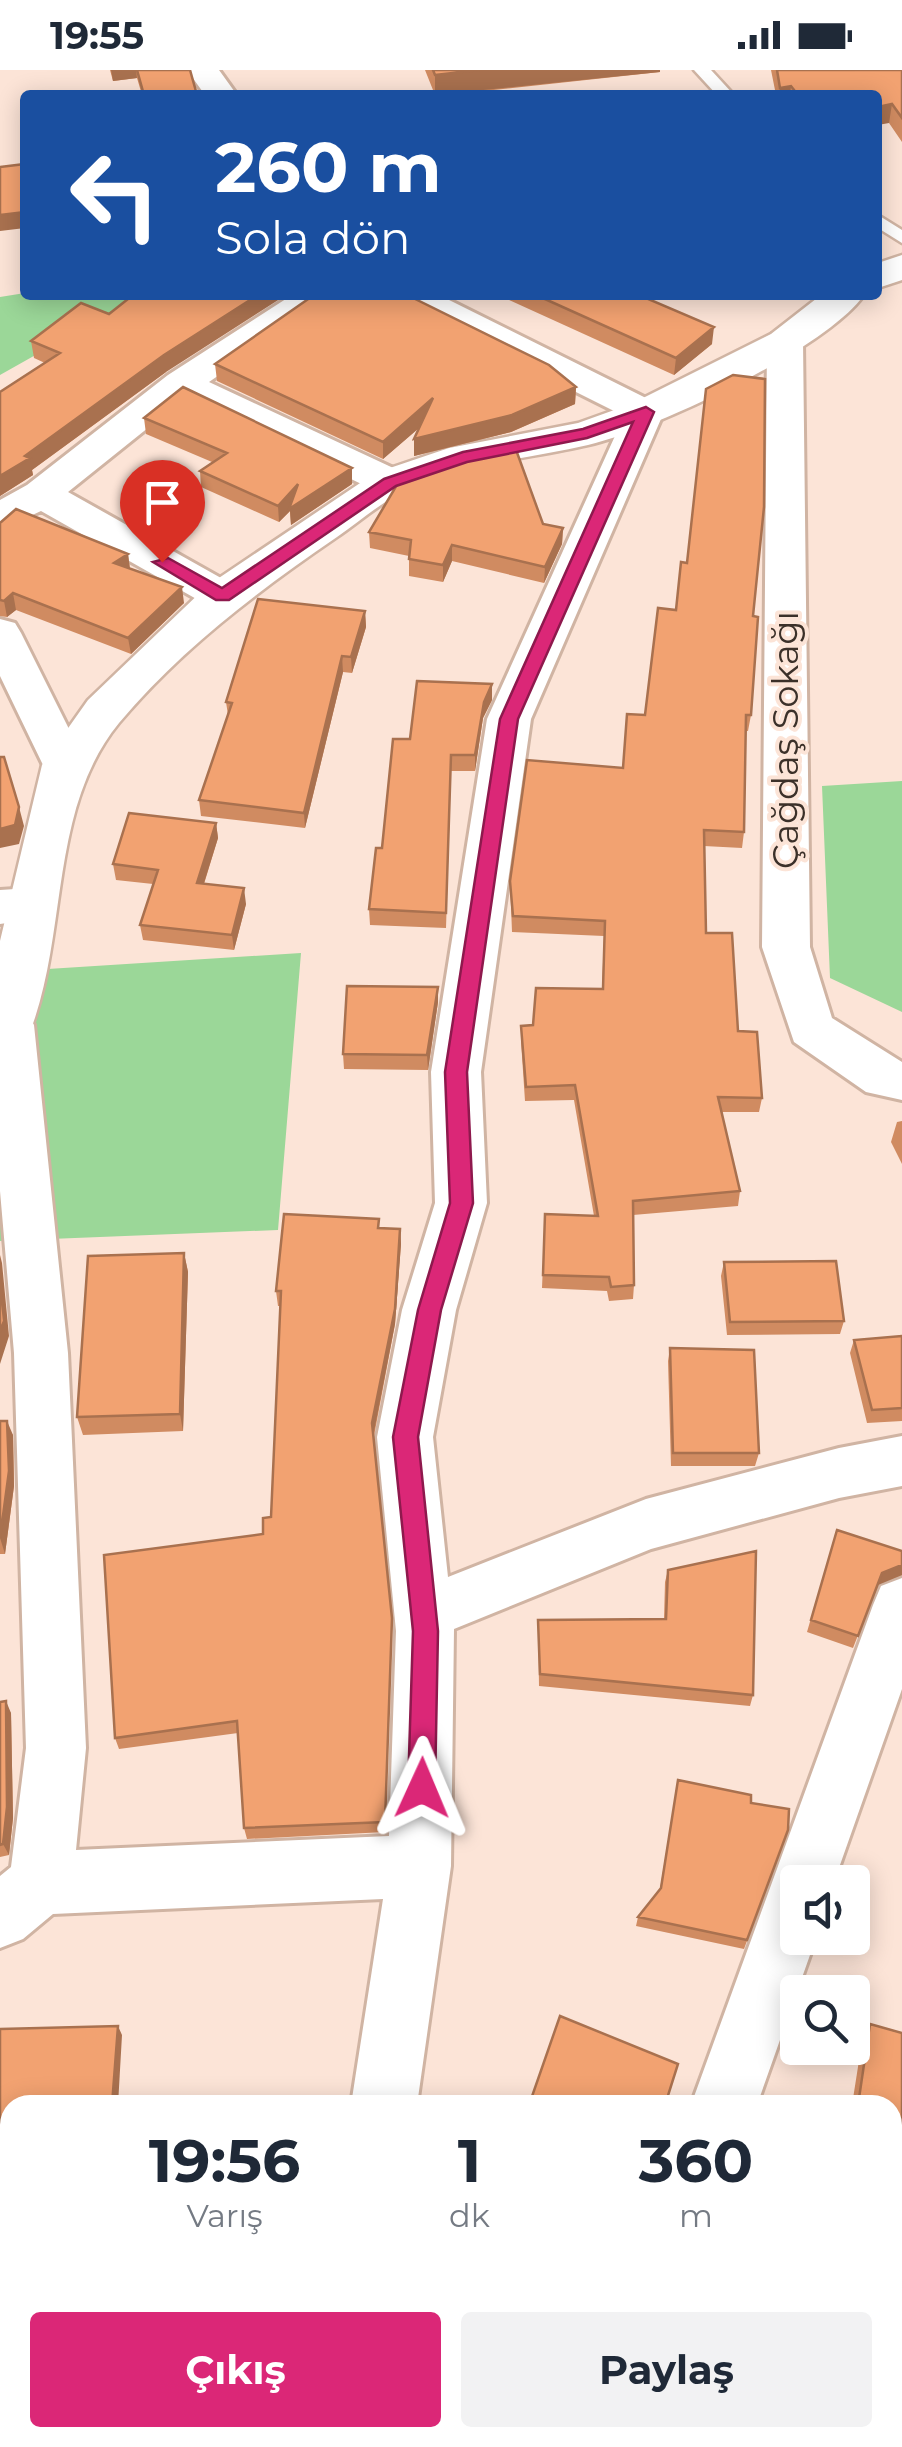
<!DOCTYPE html>
<html lang="tr">
<head>
<meta charset="utf-8">
<style>
  :root { --surface:#fff; --page:#f2f2f3; --text:#1f2937; --muted:#747a83; --accent:#db2777 }
  body { margin:0; font-family:Montserrat,sans-serif; background:var(--page); color:var(--text); height:100vh; display:flex; flex-direction:column; font-size:38px; white-space:nowrap }
  * { box-sizing:border-box; margin:0 }
  p { font-size:32px; color:var(--muted) }
  .icon { flex:none; width:55px; height:55px; fill:none; stroke:currentColor; stroke-width:2; stroke-linecap:round; stroke-linejoin:round }
  .map { position:relative; flex:1; overflow:hidden }
  .side { position:absolute; left:0px; top:2025px; width:902px; height:352px; display:flex; flex-direction:column; background:var(--surface); border-radius:30px 30px 0 0; box-shadow:0 5px 25px #0003 }
  .side>* { flex:none }
  .hud { position:absolute; left:20px; top:20px; width:862px; height:210px; border-radius:10px; box-shadow:0 5px 25px #0003; background:#1a4fa0; color:#fff; overflow:hidden }
  .controls { position:absolute; left:780px; top:1795px; display:grid; gap:20px }
  .controls a { display:grid; place-items:center; width:90px; height:90px; border-radius:10px; background:var(--surface); box-shadow:0 5px 25px #0003; font-size:50px }
  .pin { position:absolute; display:grid; place-items:center; width:85px; height:85px; color:#fff; margin:-102px -42px; border-radius:50% 50% 50% 0; rotate:-45deg; box-shadow:0 0 10px #0007 }
  .pin .icon { rotate:45deg }
  .me { position:absolute; width:110px; margin:-55px; rotate:1deg; stroke-linejoin:round; filter:drop-shadow(0 0 8px #0008) }
  .turn { display:flex; align-items:center; gap:35px; height:210px; padding:0 30px; font-size:45px }
  .turn .icon { width:130px; height:130px; stroke-width:2.5 }
  .turn b { display:block; font-size:70px; line-height:85px }
  .eta { display:flex; justify-content:space-evenly; align-items:center; height:170px; text-align:center }
  .eta b { font-size:60px; font-weight:700; line-height:70px }
  .cta { display:flex; gap:20px; margin-top:auto; padding:20px 30px }
  .cta a { flex:1; height:115px; border-radius:10px; background:var(--accent); color:#fff; font-size:40px; font-weight:700; line-height:115px; text-align:center }
  .cta a+a { background:var(--page); color:var(--text) }
  .status { display:flex; justify-content:space-between; align-items:center; height:70px; padding:0 50px; background:var(--surface); direction:ltr }
  .status svg { height:28px; fill:currentColor }
  .map>svg:first-child { display:block }
  .green { fill:#9bd798 }
  .lines { fill:none; stroke-linecap:round; stroke-linejoin:round }
  .service-casing { stroke:#d0b4a3; stroke-width:5 }
  .minor-casing { stroke:#d0b4a3; stroke-width:6 }
  .secondary-casing { stroke:#d0b4a3; stroke-width:5 }
  .service { fill:#fff; fill-rule:evenodd }
  .minor { fill:#fff; fill-rule:evenodd }
  .secondary { fill:#fff; fill-rule:evenodd }
  .wall { fill:#d08b61 }
  .shaded-wall { fill:#a9714f }
  .building { fill:#f2a271; stroke:#a9714f; stroke-width:2.5 }
  .route { fill:#db2777; stroke:#8e194d; stroke-width:2.5 }
  .labels { text-anchor:middle; dominant-baseline:central; stroke-width:8; stroke-linejoin:round; paint-order:stroke }
  .street-label { font-size:35px; fill:#3b3029; stroke:#fce4d7 }
</style>
</head>
<body>
<div class="status"><b>19:55</b><svg viewBox="0 0 49 12"><path d="M0 12V9h3v3zM5 12V6h3v6zM10 12V3h3v9zM15 12V0h3v12zM26 1h20v11H26zM47 4h2v5h-2z"/></svg></div>
<div class="map">
<svg width="902" height="2377" viewBox="0 0 902 2377">
  <rect width="100%" height="100%" fill="#fce4d7"/>
  <path class="green" d="M25,223v2h117l-142,80v-78z
    M902,711v231l-72,-34 -8,-192z
    M301,883l-23,277 -278,11v-103l32,-168z"/>
  <g class="lines">
    <defs>
      <path id="service" d="M694,0h17l23,25h-17z
        M878,145l24,15v13l-24,-15z"/>
      <path id="minor" d="M187,0h32l18,25h-32z
        M292,225h43l-126,87 195,91 6,9 -6,9 -14,3 -14,-3 -192,-92 -116,93 169,95 6,9 -6,9 -15,4 -15,-4 -166,-94 -41,19v-30l27,-15 141,-110z
        M393,225h46l219,109 6,8 -133,307 -50,353 6,131 -31,107 -23,127 15,140 198,-78 193,-51 63,-12v50l-63,12 -188,51 -197,80 -3,237 -34,239h-66l32,-206 -330,15 -30,25 -23,9v-72l11,-9 15,-119 -12,-395 -14,-162v-181l10,-4 17,6 7,13 34,328 18,395 -10,102 313,-14 7,-205 -19,-194 25,-127 33,-107 -4,-131 56,-353 137,-303 -226,-113z
        M785,261l13,3 5,8 7,605 22,71 70,44v38l-36,-8 -72,-50 -32,-95 5,-605 5,-8z
        M0,549l15,4 6,10 66,132 -6,11 -16,4 -16,-4 -6,-11 -43,-89z
        M31,818l16,5 7,12 -7,12 -47,7v-34z
        M902,1508v111l-68,193h-36v56h18l-59,167h-66l182,-500 8,-19z
        M892,2197l10,2v70l-10,-2z
        M334,2368h72l2,9h-72z
        M620,2368h72l-1,9h-72z"/>
      <path id="secondary" d="M902,185v25l-24,8v-25z
        M821,225h43c-38,54 -210,135 -276,150 -60,14 -126,18 -183,46 -24,11 -46,31 -68,46 -79,54 -156,112 -218,186 -77,94 -46,232 -101,335l-18,6v-123l42,-176 46,-65 119,-114 168,-113 74,-25 129,-25 53,-19 140,-70z"/>
    </defs>
    <use href="#service" class="service-casing"/>
    <use href="#minor" class="minor-casing"/>
    <use href="#secondary" class="secondary-casing"/>
    <use href="#service" class="service"/>
    <use href="#minor" class="minor"/>
    <use href="#secondary" class="secondary"/>
  </g>
  <path class="wall" d="M110,0h80l7,25h-55l-5,-17 -24,3z
    M425,0h235v2l-213,23h-12z
    M771,0h131v72l-13,-19 -11,-28h-102z
    M498,225h150l-5,1 69,48 -38,31z
    M31,271l135,31 -134,98 1,5 -33,21v-104l45,-29 -11,-5z
    M215,294l361,23 -1,17 -64,28 -97,24v-17l5,-11 -36,31 -166,-78z
    M144,348l208,50v16l-61,41 -1,-14 -11,11 -78,-35 -1,-16 12,-9 -66,-28z
    M0,453l128,31 2,15 54,34 -53,51 -115,-44 -9,7 -7,-1z
    M543,454l20,4 -1,16 -18,39 -92,-22 -9,21 -34,-6v-20l-39,-8 -1,-16z
    M365,541l1,16 -14,46 -9,-1 -38,156 -104,-12 -2,-16 29,-85 -2,-13z
    M753,546l-2,99 -3,16h-2l-2,101 -2,16 -38,-2 2,87 32,98 24,67 -3,14h-37l18,79 -2,15 -105,9 1,70 -1,14 -24,2 -2,-10 -65,-3 3,-74 49,2 -20,-116 -49,1 -4,-60v-15l12,-1 69,-36 2,-53 -92,-4 -2,-51 113,-113 22,-53z
    M492,630l-9,18 -8,53h-24l-5,157 -76,-3 -1,-16 13,-61 28,-109z
    M216,753l2,15 -14,46 42,20 -12,46 -91,-10 -3,-15 13,-41 -37,-4 -3,-16z
    M438,917v15l-10,68 -84,-1 -1,-15z
    M902,1051v43l-11,-22 6,-20z
    M379,1149v9l21,1 1,15 -6,80 -21,112 18,195 -7,201 -138,7 -3,-11 -6,-95 -119,16 -4,-11 148,-204 8,-17 9,-211h-2l-2,-15z
    M184,1183l4,19 -5,159 -100,4 -6,-18z
    M724,1192l120,59 -4,13 -113,1 -6,-59z
    M902,1266v85l-35,2 -17,-70 4,-13z
    M670,1278l89,105 -4,13h-84l-3,-105z
    M0,1351l13,14 1,51 -9,68h-5z
    M833,1472l69,9v24l-24,9 -25,64 -46,-16z
    M668,1500l85,125 -3,11 -211,-20 -1,-66 126,-1 1,-37z
    M0,1632l11,11 2,105 -4,37 -9,2z
    M678,1710l73,23 37,27 -44,119 -108,-23 2,-9 22,-28z
    M870,1954l32,9v168l-10,-3v-93h-40l11,-70z
    M719,2368h173l10,9h-180z"/>
  <path class="shaded-wall" d="M111,0h25l1,8 -24,3z
    M479,0h181v2l-225,23v-20z
    M791,16l-1,9h-11l1,-7z
    M892,34l-3,19 -11,2v-18z
    M25,142v16l-25,3v-16z
    M258,225h28l-120,77 -134,98 1,5 -33,21v-20l25,-20 139,-101z
    M714,257l-2,17 -38,31 2,-17z
    M576,317l-1,17 -64,28 -97,24v-17z
    M433,328l1,17 -51,44v-17z
    M352,398v16l-61,41 -1,-14 -11,11 -1,-16 20,-22z
    M563,458l-1,16 -18,39 1,-16z
    M452,475v16l-9,21v-17z
    M128,484l2,16 -16,-7z
    M182,517l2,16 -53,51 -3,-16z
    M13,523l3,17 -9,7 -3,-16z
    M365,541l1,16 -14,46 -1,-16z
    M342,586l1,16 -38,156 -1,-15z
    M492,614v16l-9,18 -8,53v-16l9,-53z
    M19,737l5,19 -5,18 -19,4v-19z
    M216,753l2,15 -19,61 -2,-16z
    M244,818l2,16 -12,46 -2,-15z
    M438,917v15l-10,68 -1,-15z
    M400,1159l1,15 -6,80 -22,113 -1,-14z
    M184,1183l4,19 -5,159 -3,-17z
    M0,1185l2,8 7,73 -9,28z
    M7,1351l6,14 1,51 -9,68 -5,-16z
    M902,1495v10l-24,10 4,-12z
    M392,1548v13l-7,201v-10z
    M6,1631l5,12 2,105 -4,37 -6,-11z
    M118,1956l4,9 -4,70h-6z
    M52,2368h6l1,9h-6z"/>
  <path class="building" d="M137,0h53l7,25h-53z
    M433,0h46l-44,5z
    M777,0h125v48l-10,-14 -14,3v-12h-80l-7,-9 -11,2z
    M25,94v48l-25,3v-48z
    M133,225h125l-94,60 -139,101 5,2 -30,18v-84l60,-39 -29,-12 50,-38 28,11z
    M314,225h93l142,70 27,22 -64,28 -98,24 19,-41 -50,44 -168,-78z
    M536,225h103l75,32 -38,31z
    M733,305l32,4 -1,128 -11,109 5,1 -7,98h-5l-2,117 -40,-2 2,103h26l6,98 19,1 5,66 -44,-1 22,94 -107,10 1,84 -23,2 -2,-10 -66,-2 2,-61 53,2 -23,-131 -49,2 -5,-61 12,-1 3,-37 67,1 2,-68 -92,-5 -3,-35 17,-121 96,8 4,-54 18,1 13,-107 18,2 5,-48 6,1 19,-174z
    M183,317l169,81 -63,41 9,-25 -20,22 -78,-35 27,-18 -83,-35z
    M515,377l28,77 20,4 -18,39 -93,-22 -9,20 -34,-6 2,-19 -42,-8 29,-49 52,-22z
    M16,439l112,45 -14,9 68,24 -54,51 -115,-45 -9,8 -4,-1v-77z
    M258,529l107,12 -14,46 -9,-1 -38,157 -105,-13 33,-97 -6,-1z
    M417,611l75,3 -8,18 -9,53h-24l-5,158 -77,-4 7,-61h6l11,-109h17z
    M0,687h4l15,50 -4,18 -15,4z
    M129,743l87,10 -19,60 47,5 -12,47 -92,-10 18,-55 -45,-6z
    M347,916l91,1 -11,68 -84,-1z
    M284,1144l95,5 -1,9 22,1 -5,80 -23,114 20,195 -7,204 -141,6 -7,-107 -122,17 -11,-183 159,-21v-16l8,-1 10,-226h-5z
    M184,1183l-4,161 -103,3 11,-161z
    M836,1191l8,60 -114,1 -6,-60z
    M0,1208l4,43 -4,11z
    M902,1266v72l-30,2 -18,-70z
    M670,1278l84,2 5,103h-86z
    M0,1351h7l2,50 -9,67z
    M837,1460l65,21v14l-20,8 -24,63 -47,-16z
    M756,1481l-3,144 -213,-21 -2,-54 128,-1 2,-49z
    M6,1631l1,106 -4,37 -3,1v-143z
    M678,1710l73,15v8l38,6 -1,21 -41,110 -109,-23 23,-29z
    M560,1946l118,48 -13,41h-136z
    M870,1954l32,9v158l-10,-3v-83h-34z
    M118,1956l-6,79h-102v333h42l1,9h-53v-418z
    M902,2277v100h-174l-3,-9h167v-87z
    M169,2368h135v9h-135z
    M469,2368h150l-1,5 14,4h-164z"/>
  <path class="route" d="M646,337l8,5 -136,307 -51,353 6,131 -32,107 -23,127 20,194 -3,157 -4,9 -9,3 -10,-3 -4,-9 5,-157 -20,-194 25,-127 32,-107 -5,-131 55,-353 133,-297 -46,16 -120,24 -71,24 -167,114h-13l-63,-38 15,-4 54,30 162,-109 79,-27 120,-23z"/>
  <g class="labels">
    <g class="street-label">
      <text transform="translate(785 670) rotate(-90)">Çağdaş Sokağı</text>
    </g>
  </g>
</svg>
<div class="controls">
<a><svg class="icon" aria-label="sound" viewBox="0 0 24 24"><path d="M4 9h4l5-4v14l-5-4H4zM17 9q2 3 0 6"/></svg></a>
<a><svg class="icon" aria-label="search" viewBox="0 0 24 24"><circle cx="10" cy="10" r="6"/><path d="M15 15l6 6"/></svg></a>
</div>
<div class="pin" style="left:162px;top:492px;background:#d93025"><svg class="icon" aria-label="arrive" viewBox="0 0 24 24"><path d="M6 21V4h12l-3 4 3 4H6"/></svg></div>
<svg class="me" style="left:422px;top:1718px" viewBox="-20 -20 40 40"><path d="M0-17L14 15 0 8-14 15z" fill="#db2777" stroke="#fff" stroke-width="4"/></svg>
<div class="hud">
<div class="turn"><svg class="icon" aria-label="left" viewBox="0 0 24 24"><path d="M17 20v-9H6M10 6l-5 5 5 5"/></svg><div><b>260 m</b>Sola dön</div></div>
</div>
<section class="side">
<div class="eta">
<div><b>19:56</b><p>Varış</p></div>
<div><b>1</b><p>dk</p></div>
<div><b>360</b><p>m</p></div>
</div>
<div class="cta"><a>Çıkış</a><a>Paylaş</a></div>
</section>
</div>
</body>
</html>
